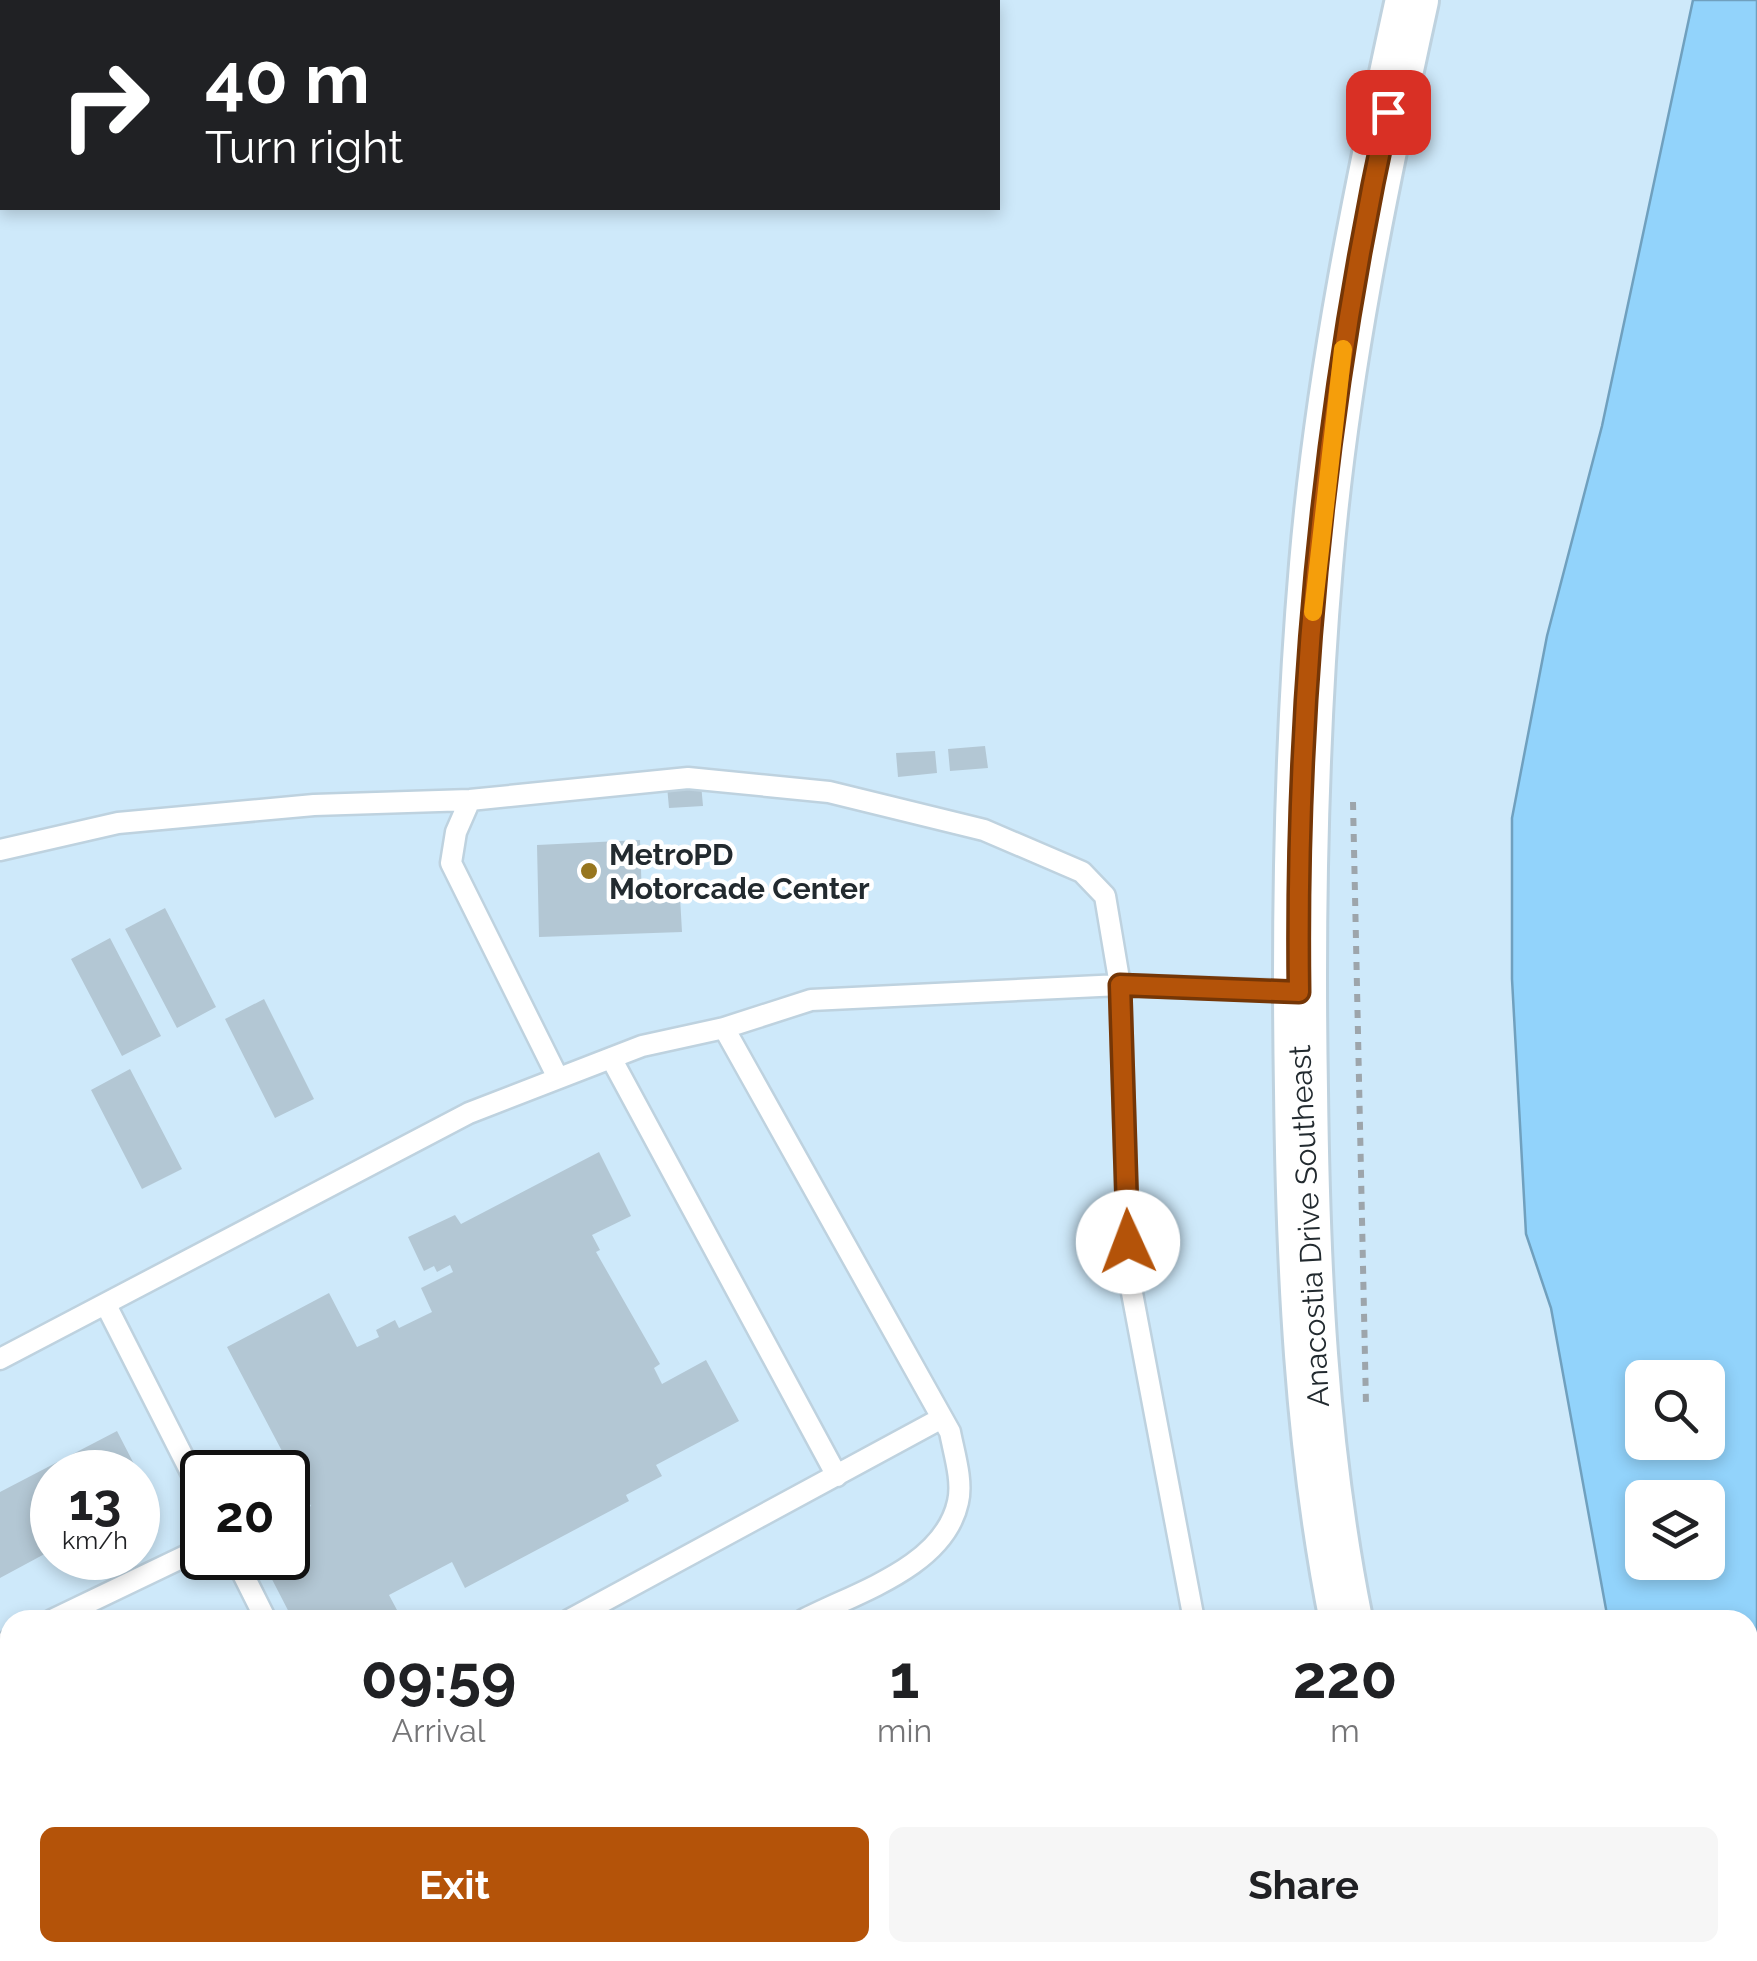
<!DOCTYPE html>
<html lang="en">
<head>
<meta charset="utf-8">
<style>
  :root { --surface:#fff; --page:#f6f6f6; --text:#202124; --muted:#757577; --accent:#b45309 }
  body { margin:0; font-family:Raleway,sans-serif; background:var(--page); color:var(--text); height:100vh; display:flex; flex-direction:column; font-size:38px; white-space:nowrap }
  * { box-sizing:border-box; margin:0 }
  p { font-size:32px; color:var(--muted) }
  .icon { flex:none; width:55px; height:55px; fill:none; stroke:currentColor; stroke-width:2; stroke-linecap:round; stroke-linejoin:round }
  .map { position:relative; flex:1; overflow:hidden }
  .panel { position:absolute; left:0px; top:1610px; width:1758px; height:352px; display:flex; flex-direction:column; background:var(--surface); border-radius:30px 30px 0 0; box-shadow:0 5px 15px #0003 }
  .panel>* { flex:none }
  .top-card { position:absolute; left:0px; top:0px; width:1000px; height:210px; box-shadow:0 5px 15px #0003; background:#202124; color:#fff; overflow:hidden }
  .fabs { position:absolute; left:1625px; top:1360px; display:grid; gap:20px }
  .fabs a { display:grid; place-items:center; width:100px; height:100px; border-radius:15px; background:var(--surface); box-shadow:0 5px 15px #0003; font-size:50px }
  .speed { position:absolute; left:30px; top:1450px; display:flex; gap:20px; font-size:50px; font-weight:700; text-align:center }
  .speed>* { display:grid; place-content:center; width:130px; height:130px; border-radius:50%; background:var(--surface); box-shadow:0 5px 15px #0003; line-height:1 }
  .speed small { font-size:25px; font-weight:400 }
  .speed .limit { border:5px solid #111; border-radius:15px; background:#fff; color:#111 }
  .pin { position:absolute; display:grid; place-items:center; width:85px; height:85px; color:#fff; margin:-42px; border-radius:20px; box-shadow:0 5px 15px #0006 }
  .me { position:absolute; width:110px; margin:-55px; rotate:358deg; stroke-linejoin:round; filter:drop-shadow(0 0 8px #0008) }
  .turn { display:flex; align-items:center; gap:35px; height:210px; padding:0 40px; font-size:45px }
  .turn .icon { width:130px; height:130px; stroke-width:2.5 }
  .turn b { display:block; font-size:70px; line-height:85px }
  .eta { display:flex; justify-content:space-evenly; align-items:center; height:170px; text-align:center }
  .eta b { font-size:60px; font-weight:700; line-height:70px }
  .cta { display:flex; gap:20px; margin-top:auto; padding:20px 40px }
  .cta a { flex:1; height:115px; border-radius:15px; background:var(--accent); color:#fff; font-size:40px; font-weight:700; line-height:115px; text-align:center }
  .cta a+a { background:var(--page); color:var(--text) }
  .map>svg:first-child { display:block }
  .green { fill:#cee9fa; fill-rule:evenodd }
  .water { fill:#92d3fb; stroke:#70a0be; stroke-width:2.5; fill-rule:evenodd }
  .building { fill:#b3c7d4 }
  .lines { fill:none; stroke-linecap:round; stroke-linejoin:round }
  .service-casing { stroke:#bed2df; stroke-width:25 }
  .tertiary-casing { stroke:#bed2df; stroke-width:58 }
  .path { stroke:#9da5ab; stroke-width:6; stroke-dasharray:8 8; stroke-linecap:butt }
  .service { stroke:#fff; stroke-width:20 }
  .tertiary { stroke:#fff; stroke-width:52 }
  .route-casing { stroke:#753606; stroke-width:25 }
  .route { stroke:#b45309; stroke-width:18 }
  .slow { stroke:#f59e0b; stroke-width:18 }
  .poi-dot { fill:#97761f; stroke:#fff; stroke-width:4 }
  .labels { text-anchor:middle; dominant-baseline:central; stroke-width:9; stroke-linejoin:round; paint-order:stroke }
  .poi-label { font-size:30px; font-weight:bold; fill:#222a2f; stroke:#fff; text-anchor:start }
  .street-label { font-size:30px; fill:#222a2f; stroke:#fff }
</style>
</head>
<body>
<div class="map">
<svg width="1757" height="1961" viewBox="0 0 1757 1961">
  <rect width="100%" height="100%" fill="#eff7fd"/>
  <path class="green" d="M0,0h1693l-91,426 -55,210 -35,182v161l14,255 25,74 57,312h-1598v332h1705l3,9h-1718zM2,2h996v206h-996zM52,1472h86v86h-86zM202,1472h86v86h-86z"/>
  <path class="water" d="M1693,0h64v1961h-39l-3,-8 33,-1v-332h-140l-57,-312 -25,-74 -14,-255v-161l35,-182 55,-210zM1642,1378h66v64h-66zM1642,1498h66v64h-66z"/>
  <path class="building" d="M985,746l3,22 -38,3 -2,-22z
    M935,751l2,22 -39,4 -2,-24z
    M701,784l2,22 -34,2 -2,-22z
    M640,840l2,59 38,-2 2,35 -143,5 -2,-92z
    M165,908l51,99 -39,21 -52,-99z
    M110,938l51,98 -39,20 -51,-97z
    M264,999l50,100 -39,19 -50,-99z
    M130,1069l52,100 -40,20 -51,-99z
    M599,1152l32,64 -39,19 8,15 -4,2 64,112 -6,4 8,16 44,-24 33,61 -83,44 6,11 -36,19 3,6 -164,87 -13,-26 -63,33 8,15 -17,10h-26l-3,-5 -9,5h-49l-32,-62h27v-39l23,-13 -84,-159 102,-54 28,54 22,-10 -3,-7 19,-10 4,8 33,-16 -11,-24 32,-16 -3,-7 -13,7 -3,-6 -10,5 -16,-34 47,-22 6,9z
    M117,1431l34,66 -13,8v-33h-86v78l-52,28v-86z
    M10,1682v99l-10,5v-98z"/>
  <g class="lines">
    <defs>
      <path id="service" d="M470,800l-14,32 -5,31 107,215
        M0,850l118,-27 196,-18 156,-5 218,-22 141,14 155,38 98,42 23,24 15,89 9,292 65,343
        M724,1028l226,404c4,21 13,49 8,70 -14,65 -101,90 -155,118
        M611,1058l226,418
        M106,1305l96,189
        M0,1359l469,-246 173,-67 82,-18 87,-28 309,-15 177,6
        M235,1558l31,62
        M52,1620l150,-72
        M569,1620l373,-202
        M0,1645l10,-5
        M1256,1952l2,9"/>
      <path id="tertiary" d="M1346,1620c-35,-174 -43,-354 -45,-530 -3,-176 0,-350 15,-525 16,-191 55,-378 96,-565
        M1433,1952l3,9"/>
    </defs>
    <use href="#service" class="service-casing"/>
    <use href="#tertiary" class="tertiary-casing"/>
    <path class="path" d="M1353,802l13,603
      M1491,1952l3,9"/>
    <use href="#service" class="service"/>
    <use href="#tertiary" class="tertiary"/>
  </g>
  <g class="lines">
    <defs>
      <path id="route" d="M1128,1242l-8,-257 179,7c-4,-296 26,-591 89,-880"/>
    </defs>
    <use href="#route" class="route-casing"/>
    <use href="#route" class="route"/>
    <path class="slow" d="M1313,612l30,-263"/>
  </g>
  <circle class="poi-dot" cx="589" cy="871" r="10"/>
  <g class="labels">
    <g class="poi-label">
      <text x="609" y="854">MetroPD<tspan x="609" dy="34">Motorcade Center</tspan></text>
    </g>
    <g class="street-label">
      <text transform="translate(1309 1226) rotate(-93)">Anacostia Drive Southeast</text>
    </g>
  </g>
</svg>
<div class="fabs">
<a><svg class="icon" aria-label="search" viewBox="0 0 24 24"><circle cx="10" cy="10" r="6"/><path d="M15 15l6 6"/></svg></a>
<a><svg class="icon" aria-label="layers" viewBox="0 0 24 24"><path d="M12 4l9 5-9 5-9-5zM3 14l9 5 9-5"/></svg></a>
</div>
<div class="speed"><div>13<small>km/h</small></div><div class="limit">20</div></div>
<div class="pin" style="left:1388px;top:112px;background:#d93025"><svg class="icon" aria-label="arrive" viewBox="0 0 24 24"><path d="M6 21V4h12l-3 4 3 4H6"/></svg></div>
<svg class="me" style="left:1128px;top:1242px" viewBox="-20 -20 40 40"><circle r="19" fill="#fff"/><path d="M0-13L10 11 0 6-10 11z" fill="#b45309"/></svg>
<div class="top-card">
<div class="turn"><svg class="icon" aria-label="right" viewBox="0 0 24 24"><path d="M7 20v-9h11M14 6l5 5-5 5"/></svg><div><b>40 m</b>Turn right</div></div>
</div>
<section class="panel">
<div class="eta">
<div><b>09:59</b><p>Arrival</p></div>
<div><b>1</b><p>min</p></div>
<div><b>220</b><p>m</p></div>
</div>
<div class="cta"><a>Exit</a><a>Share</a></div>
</section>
</div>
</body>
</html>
